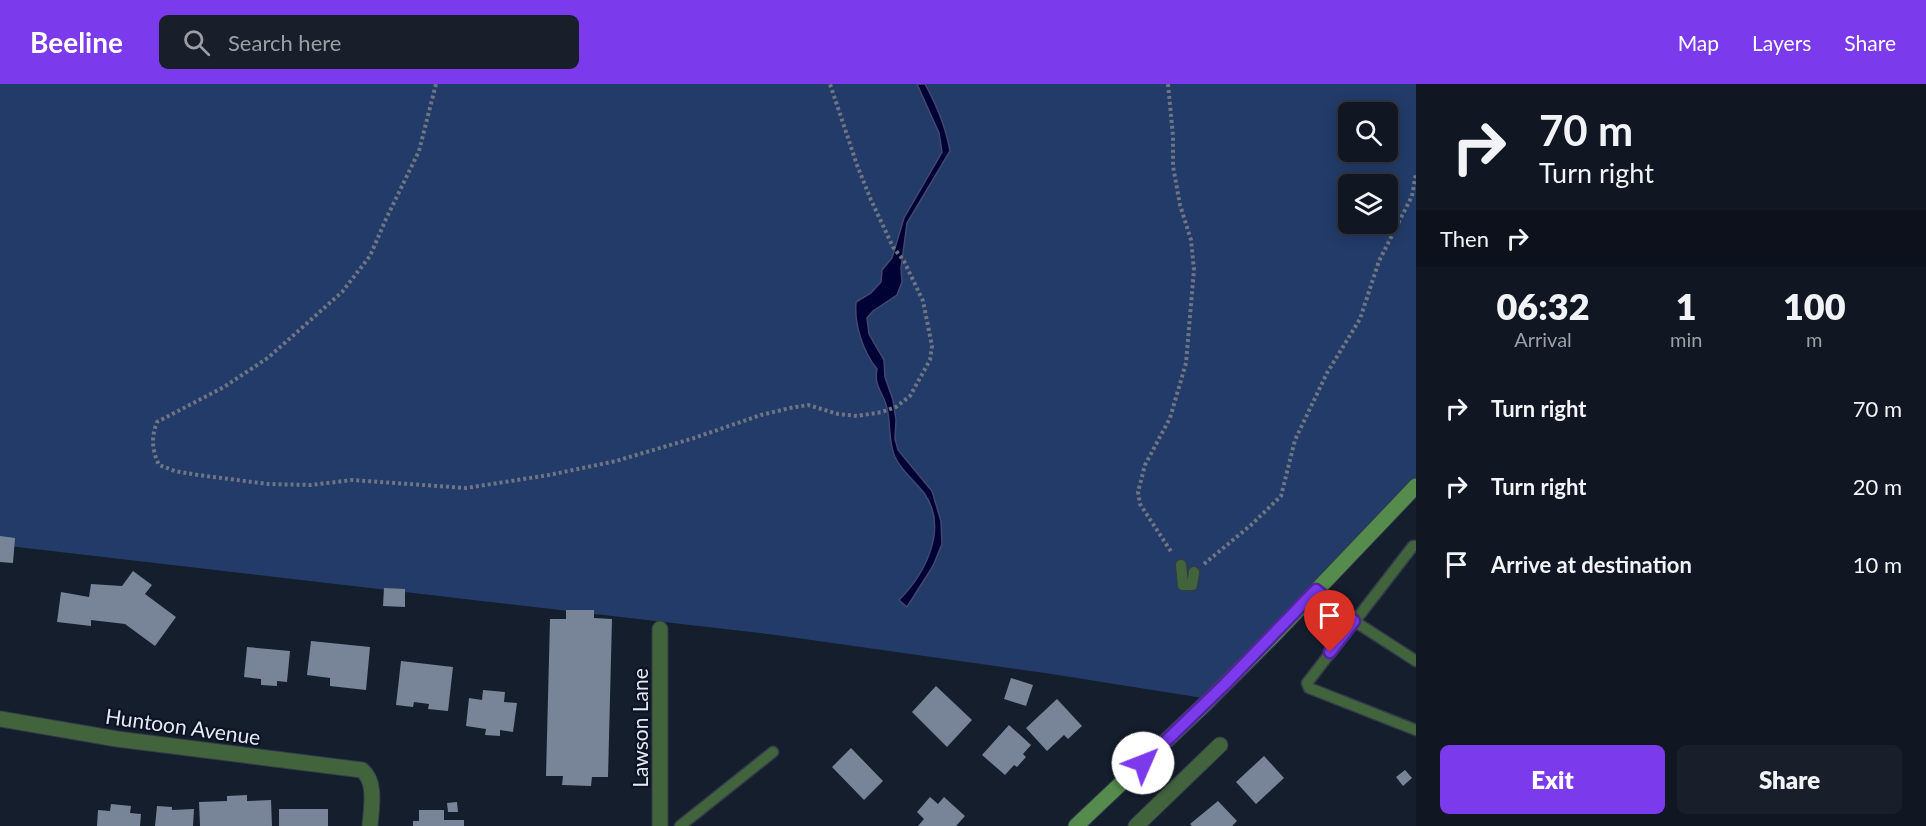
<!DOCTYPE html>
<html lang="en">
<head>
<meta charset="utf-8">
<style>
  :root { --surface:#101622; --page:#191f2a; --text:#f1f3f6; --muted:#9c9fa5; --line:#303540; --accent:#7c3aed }
  body { margin:0; font-family:Lato,sans-serif; background:var(--page); color:var(--text); height:100vh; display:flex; flex-direction:column; font-size:22px; white-space:nowrap }
  * { box-sizing:border-box; margin:0 }
  p { font-size:20px; color:var(--muted) }
  .icon { flex:none; width:33px; height:33px; fill:none; stroke:currentColor; stroke-width:2; stroke-linecap:round; stroke-linejoin:round }
  .map { position:relative; flex:1; overflow:hidden }
  .panel { display:flex; flex-direction:column; background:var(--surface); width:510px }
  .panel>* { flex:none }
  .guide { background:#101622; color:var(--text); overflow:hidden }
  .controls { position:absolute; left:1338px; top:18px; display:grid; gap:12px }
  .controls a { display:grid; place-items:center; width:60px; height:60px; border-radius:9px; background:var(--surface); box-shadow:0 3px 15px #0003,0 0 0 2px var(--line); font-size:30px }
  .pin { position:absolute; display:grid; place-items:center; width:51px; height:51px; color:#fff; margin:-62px -26px; border-radius:50% 50% 50% 0; rotate:-45deg; box-shadow:0 0 6px #0007 }
  .pin .icon { rotate:45deg }
  .me { position:absolute; width:66px; margin:-33px; rotate:46deg; stroke-linejoin:round; filter:drop-shadow(0 0 4px #0008) }
  .turn { display:flex; align-items:center; gap:21px; height:126px; padding:0 24px; font-size:27px }
  .turn .icon { width:78px; height:78px; stroke-width:2.5 }
  .turn b { display:block; font-size:42px; line-height:51px }
  .then { display:flex; align-items:center; height:57px; padding:0 24px; background:#0003; gap:12px; font-size:22px }
  .eta { display:flex; justify-content:space-evenly; align-items:center; height:102px; text-align:center }
  .eta b { font-size:36px; font-weight:800; line-height:42px }
  .action { display:flex; gap:12px; margin-top:auto; padding:12px 24px }
  .action a { flex:1; height:69px; border-radius:9px; background:var(--accent); color:#fff; font-size:24px; font-weight:800; line-height:69px; text-align:center }
  .action a+a { background:var(--page); color:var(--text) }
  ul { padding:0; list-style:none }
  li { display:flex; align-items:center; gap:18px; height:78px; padding:0 24px }
  li div { flex:1 }
  li b { display:block; font-size:22px }
  li em { font-style:normal }
  header { display:flex; align-items:center; gap:36px; box-sizing:border-box; height:84px; padding:0 30px; background:var(--accent); color:#fff }
  header strong { font-size:28px }
  nav { display:flex; gap:33px; margin-inline-start:auto; font-size:21px }
  .search { width:420px; height:54px; background:var(--page); display:flex; align-items:center; gap:15px; box-sizing:border-box; padding:0 21px; border-radius:9px; color:var(--muted); font-size:22px }
  main { display:flex; flex:1; min-height:0 }
  .map>svg:first-child { display:block }
  .green { fill:#223b68; fill-rule:evenodd }
  .water { fill:#000236; stroke:#44486f; stroke-width:1.5 }
  .building { fill:#788497 }
  .lines { fill:none; stroke-linecap:round; stroke-linejoin:round }
  .lane-casing { stroke:#323b49; stroke-width:13 }
  .street-casing { stroke:#323b49; stroke-width:17 }
  .secondary-casing { stroke:#323b49; stroke-width:17 }
  .path { stroke:#6e7583; stroke-width:4; stroke-dasharray:3 3; stroke-linecap:butt }
  .lane { stroke:#42643d; stroke-width:10 }
  .street { stroke:#42643d; stroke-width:15 }
  .secondary { stroke:#558c4d; stroke-width:15 }
  .route-casing { stroke:#51269a; stroke-width:15 }
  .route { stroke:#7c3aed; stroke-width:10 }
  .labels { text-anchor:middle; dominant-baseline:central; stroke-width:4.5; stroke-linejoin:round; paint-order:stroke }
  .street-label { font-size:21px; fill:#e4eaf5; stroke:#0c1423 }
</style>
</head>
<body>
<header>
<strong>Beeline</strong>
<div class="search"><svg class="icon" aria-label="search" viewBox="0 0 24 24"><circle cx="10" cy="10" r="6"/><path d="M15 15l6 6"/></svg>Search here</div>
<nav><a>Map</a><a>Layers</a><a>Share</a></nav>
</header>
<main>
<div class="map">
<svg width="1416" height="742" viewBox="0 0 1416 742">
  <rect width="100%" height="100%" fill="#151e2d"/>
  <path class="green" d="M0,0h1416v395l-207,220 -164,-26 -269,-38 -776,-90zM1348,28h40v40h-40zM1348,100h40v40h-40z"/>
  <path class="water" d="M917,0h8c11,20 21,44 25,67l-43,72 -6,45 1,14 -5,13 -24,16 -6,7 2,16 15,26 1,17 8,23 3,20 -1,19 3,11 34,41 9,30 1,23 -9,22 -26,41 -8,-7c26,-26 50,-72 25,-107 -9,-12 -22,-21 -29,-36 -7,-16 -4,-32 -8,-49 -3,-14 -14,-23 -10,-39 -14,-17 -23,-45 -21,-67l15,-9 10,-11 1,-12 10,-12 12,-40 38,-66 -3,-19z"/>
  <path class="building" d="M0,452l15,2 -2,25 -13,-1z
    M133,487l19,14 -7,9 31,23 -21,29 -30,-22 -34,-4v6l-34,-4 4,-30 28,5 2,-13 31,2z
    M384,504l21,1v18l-22,-1z
    M566,526h28v8l18,1 -4,158h-16l-1,9 -29,-1 1,-9h-17l4,-157h16z
    M311,557l59,6 -4,43 -36,-4v-8l-23,-3z
    M247,563l43,4 -3,31 -10,-1v5l-16,-1v-6l-17,-2z
    M401,577l52,6 -5,44 -20,-2 1,-5 -15,-2 -1,5 -17,-2z
    M1011,594l22,7 -7,21 -22,-7z
    M936,602l36,34 -25,27 -35,-35z
    M483,606l22,2 -1,10 13,1 -4,29 -13,-2v6l-15,-1 1,-6 -20,-3 3,-28 13,2z
    M1057,615l25,27 -14,13 -4,-4 -17,16 -21,-23z
    M1009,641l22,20 -8,9 3,3 -9,10 -3,-2 -9,10 -23,-20z
    M851,664l32,33 -19,19 -32,-33z
    M1264,672l20,22 -28,26 -20,-22z
    M1405,686l7,8 -9,8 -7,-9z
    M247,711v6l24,-1 1,26h-72l-1,-24 28,-1v-5z
    M930,713l8,7 6,-7 21,19 -9,10h-38l6,-7 -7,-7z
    M1218,717l19,20 -5,5h-40l-2,-2z
    M457,718l1,10h-10l-1,-9z
    M111,720l20,2 -1,7 11,1 -1,12h-43l1,-16 12,1z
    M157,722l15,1v3l22,-1 -1,17h-38z
    M279,725h49v17h-49z
    M419,726h25v10h20v6h-51v-5h6z"/>
  <g class="lines">
    <defs>
      <path id="lane" d="M1416,462h-3l-106,137 2,5 107,42
        M1181,481l2,20h9l2,-13
        M1316,506l38,31 62,40
        M680,742l93,-74"/>
      <path id="street" d="M0,635l117,20 245,31c15,12 9,39 8,56
        M660,742v-197
        M1136,742l84,-81"/>
      <path id="secondary" d="M1076,742l129,-122 68,-68 143,-150"/>
    </defs>
    <use href="#lane" class="lane-casing"/>
    <use href="#street" class="street-casing"/>
    <use href="#secondary" class="secondary-casing"/>
    <path class="path" d="M436,0l-17,67 -33,68 -16,37 -28,36 -73,65 -45,30 -67,35c-6,15 -5,29 2,43l16,6 23,4 70,9 43,1 41,-5 114,8 83,-13 67,-14 78,-23 67,-23 29,-7 18,-3 30,9 19,2 25,-4 14,-5 14,-11 20,-36 2,-14 -9,-45 -19,-40 -11,-14 -22,-47 -14,-35 -27,-81
      M1168,0l5,52v30l7,39 11,35 3,30 -8,93 -16,55 -25,47 -7,27 2,12 32,49
      M1204,480l47,-39 30,-29 14,-56 32,-67 33,-54 19,-58 33,-65 4,-22"/>
    <use href="#lane" class="lane"/>
    <use href="#street" class="street"/>
    <use href="#secondary" class="secondary"/>
  </g>
  <g class="lines">
    <defs>
      <path id="route" d="M1143,679l82,-79 91,-94 38,31 -24,31"/>
    </defs>
    <use href="#route" class="route-casing"/>
    <use href="#route" class="route"/>
  </g>
  <g class="labels">
    <g class="street-label">
      <text transform="translate(183 642) rotate(8)">Huntoon Avenue</text>
      <text transform="translate(639 644) rotate(-90)">Lawson Lane</text>
    </g>
  </g>
</svg>
<div class="controls">
<a><svg class="icon" aria-label="search" viewBox="0 0 24 24"><circle cx="10" cy="10" r="6"/><path d="M15 15l6 6"/></svg></a>
<a><svg class="icon" aria-label="layers" viewBox="0 0 24 24"><path d="M12 4l9 5-9 5-9-5zM3 14l9 5 9-5"/></svg></a>
</div>
<div class="pin" style="left:1330px;top:568px;background:#d93025"><svg class="icon" aria-label="arrive" viewBox="0 0 24 24"><path d="M6 21V4h12l-3 4 3 4H6"/></svg></div>
<svg class="me" style="left:1143px;top:679px" viewBox="-20 -20 40 40"><circle r="19" fill="#fff"/><path d="M0-13L10 11 0 6-10 11z" fill="#7c3aed"/></svg>
</div>
<section class="panel">
<div class="guide">
<div class="turn"><svg class="icon" aria-label="right" viewBox="0 0 24 24"><path d="M7 20v-9h11M14 6l5 5-5 5"/></svg><div><b>70 m</b>Turn right</div></div>
<div class="then">Then<svg class="icon" aria-label="right" viewBox="0 0 24 24"><path d="M7 20v-9h11M14 6l5 5-5 5"/></svg></div>
</div>
<div class="eta">
<div><b>06:32</b><p>Arrival</p></div>
<div><b>1</b><p>min</p></div>
<div><b>100</b><p>m</p></div>
</div>
<ul>
<li><svg class="icon" aria-label="right" viewBox="0 0 24 24"><path d="M7 20v-9h11M14 6l5 5-5 5"/></svg><div><b>Turn right</b></div><em>70 m</em></li>
<li><svg class="icon" aria-label="right" viewBox="0 0 24 24"><path d="M7 20v-9h11M14 6l5 5-5 5"/></svg><div><b>Turn right</b></div><em>20 m</em></li>
<li><svg class="icon" aria-label="arrive" viewBox="0 0 24 24"><path d="M6 21V4h12l-3 4 3 4H6"/></svg><div><b>Arrive at destination</b></div><em>10 m</em></li>
</ul>
<div class="action"><a>Exit</a><a>Share</a></div>
</section>
</main>
</body>
</html>
